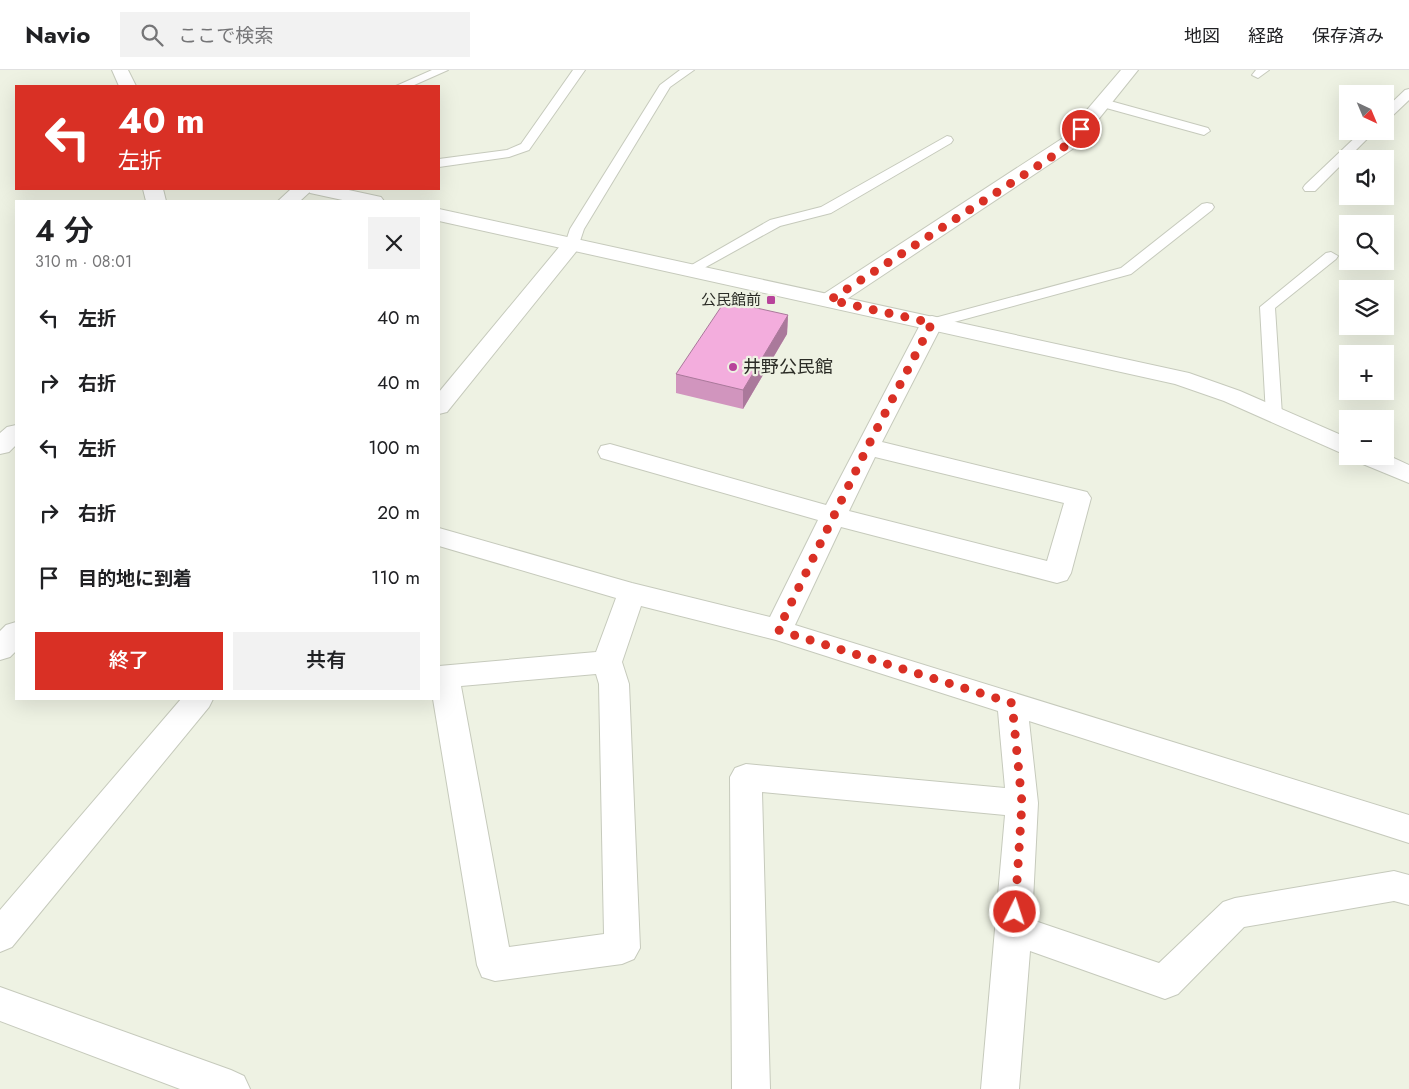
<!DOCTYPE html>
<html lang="ja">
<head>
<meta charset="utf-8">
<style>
  :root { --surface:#fff; --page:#f2f2f2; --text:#202124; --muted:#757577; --line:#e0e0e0; --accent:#d93025 }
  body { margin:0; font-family:Jost,"Noto Sans JP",sans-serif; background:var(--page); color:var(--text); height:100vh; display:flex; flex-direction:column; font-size:19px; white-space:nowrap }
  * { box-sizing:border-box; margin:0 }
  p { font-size:16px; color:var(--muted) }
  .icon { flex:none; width:28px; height:28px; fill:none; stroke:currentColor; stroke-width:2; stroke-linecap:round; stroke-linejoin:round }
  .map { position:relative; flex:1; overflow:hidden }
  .sheet { position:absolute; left:15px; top:130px; width:425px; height:500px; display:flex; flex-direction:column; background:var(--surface); border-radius:0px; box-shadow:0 5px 20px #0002 }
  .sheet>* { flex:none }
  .banner { position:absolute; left:15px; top:15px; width:425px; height:105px; border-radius:0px; box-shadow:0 5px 20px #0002; background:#d93025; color:#fff; overflow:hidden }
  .needle { width:32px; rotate:136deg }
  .fabs { position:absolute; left:1339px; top:15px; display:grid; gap:10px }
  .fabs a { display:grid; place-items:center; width:55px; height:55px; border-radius:0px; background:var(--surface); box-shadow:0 5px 20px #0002; font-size:25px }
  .pin { position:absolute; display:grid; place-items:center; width:42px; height:42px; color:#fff; margin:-21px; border:2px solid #fff; border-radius:50%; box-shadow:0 1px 5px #0007 }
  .me { position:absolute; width:55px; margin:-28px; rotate:4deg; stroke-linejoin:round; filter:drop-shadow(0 0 4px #0008) }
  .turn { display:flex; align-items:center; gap:18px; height:105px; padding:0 20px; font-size:22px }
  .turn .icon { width:65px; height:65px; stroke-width:2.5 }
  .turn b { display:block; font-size:35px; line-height:42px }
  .round { display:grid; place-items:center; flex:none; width:52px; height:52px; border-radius:0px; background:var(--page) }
  .summary { display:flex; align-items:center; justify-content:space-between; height:85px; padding:0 20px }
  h1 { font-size:30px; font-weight:600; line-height:38px }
  .cta { display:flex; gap:10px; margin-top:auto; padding:10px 20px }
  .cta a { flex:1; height:58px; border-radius:0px; background:var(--accent); color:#fff; font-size:20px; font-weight:600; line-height:58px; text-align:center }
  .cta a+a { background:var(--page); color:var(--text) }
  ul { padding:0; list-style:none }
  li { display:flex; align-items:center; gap:15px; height:65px; padding:0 20px }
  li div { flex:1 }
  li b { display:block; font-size:19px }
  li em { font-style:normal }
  header { display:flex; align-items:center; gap:30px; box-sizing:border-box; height:70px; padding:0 25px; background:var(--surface); border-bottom:1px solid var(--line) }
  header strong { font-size:24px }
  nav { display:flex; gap:28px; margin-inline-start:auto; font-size:18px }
  .search { width:350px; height:45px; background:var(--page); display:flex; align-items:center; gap:12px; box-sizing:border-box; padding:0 18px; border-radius:0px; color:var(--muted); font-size:19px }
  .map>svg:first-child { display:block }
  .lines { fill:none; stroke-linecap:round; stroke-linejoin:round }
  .lane-casing { stroke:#c6cabc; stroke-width:2 }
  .street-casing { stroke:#c6cabc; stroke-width:2 }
  .secondary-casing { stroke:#c6cabc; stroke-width:2 }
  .lane { fill:#fff; fill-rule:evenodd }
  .street { fill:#fff; fill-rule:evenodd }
  .secondary { fill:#fff; fill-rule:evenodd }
  .wall { fill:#d195be }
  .shaded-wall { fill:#aa799b }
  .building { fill:#f3addd; stroke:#aa799b }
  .route { stroke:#d93025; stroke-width:9; stroke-dasharray:0 16.2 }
  .poi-dot { fill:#b8439b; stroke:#eef2e3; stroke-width:2 }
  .labels { text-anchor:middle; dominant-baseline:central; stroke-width:4.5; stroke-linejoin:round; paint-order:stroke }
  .far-poi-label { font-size:15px; fill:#2b2c26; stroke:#eef2e3; text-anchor:end }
  .poi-label { font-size:18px; fill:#2b2c26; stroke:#eef2e3; text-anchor:start }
</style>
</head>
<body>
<header>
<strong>Navio</strong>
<div class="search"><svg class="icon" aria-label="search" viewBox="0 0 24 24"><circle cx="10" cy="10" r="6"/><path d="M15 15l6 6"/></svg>ここで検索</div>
<nav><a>地図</a><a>経路</a><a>保存済み</a></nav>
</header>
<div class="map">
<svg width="1409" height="1019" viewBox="0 0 1409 1019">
  <rect width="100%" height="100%" fill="#eef2e3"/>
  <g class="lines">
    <defs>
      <path id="lane" d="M432,0h16l-36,16h-16z
        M573,0h12l-56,80 -20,7 -70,10v-8l68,-9 14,-6z
        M680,0h14l-24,17 -86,142 -5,15 -7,4 -5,-1 -2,-3 5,-15 90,-144z
        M1256,0h13l-11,8 -6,-3z
        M1409,19v11l-20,19 -4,1v-11l20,-19z
        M1103,29l105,29 2,3 -6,4 -105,-29 -2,-3z
        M1362,61h13l-60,60h-10l-2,-3 2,-3z
        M947,66l4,1 2,3 -2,3 -120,70 -51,13 -85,47h-10l-2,-3 87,-50 51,-13z
        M1207,133l5,1 2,3 -2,3 -81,64 -199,54 -8,-5 3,-3 194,-52 81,-64z
        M1331,182l7,4 -2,3 -61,49 7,107 -2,4h-12l-2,-4 -6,-108 66,-54z"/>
      <path id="street" d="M1121,0h17l-61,76 -239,159 -8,2 -8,-2 -3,-5 3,-5 241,-157z
        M143,119h20l3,12h-20z
        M291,119h22l-13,12h-22z
        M572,168l7,2 3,4 -3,4 -132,164 -8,2v-22l126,-152z
        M932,246l8,2 3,5 -61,119 205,50 4,6 -20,75 -4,7 -10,3 -216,-56 -46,98 614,190v28l-380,-122 9,82 -6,117 127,43 64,-61 12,-4 159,-27 15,4v30l-15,-4 -150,26 -66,67 -13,5 -135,-48 -11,138h-38l24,-274 -243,-23 8,297h-38l-2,-312 5,-9 11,-4 259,24 -7,-77 -222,-71 -135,-34 -19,56 7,22 11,264 -6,11 -12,5 -127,17 -13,-4 -5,-12 -44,-266h6v-33l157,-14 20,-54 -177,-52v-18l193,55 138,34 48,-97 -217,-62 -3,-6 3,-6 9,-2 216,61 95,-182 3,-5zM875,387l189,46 -17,58 -198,-50zM596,604l3,10 5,250 -95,13 -48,-261z
        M16,355v20l-7,7 -9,2v-21l7,-6z
        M16,552v29l-6,6 -10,3v-29l6,-6z
        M181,629h32l-4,8 -197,240 -12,5v-42z
        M0,917l231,83 13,6 6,13h-70l-180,-68z"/>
      <path id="secondary" d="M112,0h16l8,16h-17z
        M307,119h37l37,8 3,4h-37l-37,-8z
        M439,139l750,164 51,18 108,47v18l-124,-55 -49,-17 -736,-163z
        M1385,384l24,11v18l-51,-21 -3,-6h30z"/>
    </defs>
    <use href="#lane" class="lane-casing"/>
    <use href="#street" class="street-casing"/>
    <use href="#secondary" class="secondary-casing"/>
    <use href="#lane" class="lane"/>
    <use href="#street" class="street"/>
    <use href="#secondary" class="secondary"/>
  </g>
  <path class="wall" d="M788,245l-1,19 -44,75 -67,-16v-19z"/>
  <path class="shaded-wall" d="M788,245l-1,19 -44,75v-19z"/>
  <path class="building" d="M725,231l63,14 -45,75 -67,-16z"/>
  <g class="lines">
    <path class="route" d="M1015,842l7,-109 -10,-100 -234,-73 90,-184 64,-123 -102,-23 223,-144 17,-14 11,-13"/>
  </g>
  <g class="poi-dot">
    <rect x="766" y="225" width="10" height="10" rx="2.5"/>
    <circle cx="733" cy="297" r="5"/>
  </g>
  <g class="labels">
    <g class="far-poi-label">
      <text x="761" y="230">公民館前</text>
    </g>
    <g class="poi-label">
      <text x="743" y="297">井野公民館</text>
    </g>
  </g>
</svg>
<div class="fabs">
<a><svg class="needle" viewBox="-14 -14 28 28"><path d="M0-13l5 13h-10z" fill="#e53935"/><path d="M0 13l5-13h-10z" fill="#757577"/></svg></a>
<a><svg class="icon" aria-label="sound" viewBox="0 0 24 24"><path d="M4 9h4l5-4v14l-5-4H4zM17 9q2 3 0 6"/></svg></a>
<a><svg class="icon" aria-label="search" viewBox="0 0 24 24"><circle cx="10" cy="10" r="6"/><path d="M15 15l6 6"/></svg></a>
<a><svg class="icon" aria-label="layers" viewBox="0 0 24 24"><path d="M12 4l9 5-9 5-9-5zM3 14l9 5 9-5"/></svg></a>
<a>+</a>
<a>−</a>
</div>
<div class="pin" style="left:1081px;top:59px;background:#d93025"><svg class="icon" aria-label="arrive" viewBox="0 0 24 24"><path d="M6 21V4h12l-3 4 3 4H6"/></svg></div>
<svg class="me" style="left:1015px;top:842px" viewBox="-20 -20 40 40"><circle r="17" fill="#d93025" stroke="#fff" stroke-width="3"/><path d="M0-11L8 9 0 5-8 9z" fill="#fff"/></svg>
<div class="banner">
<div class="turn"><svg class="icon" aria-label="left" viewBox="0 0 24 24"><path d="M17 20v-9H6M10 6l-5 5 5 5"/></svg><div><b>40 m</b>左折</div></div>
</div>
<section class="sheet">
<div class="summary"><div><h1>4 分</h1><p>310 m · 08:01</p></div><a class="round"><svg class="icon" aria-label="close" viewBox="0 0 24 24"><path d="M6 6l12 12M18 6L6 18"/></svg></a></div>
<ul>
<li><svg class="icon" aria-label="left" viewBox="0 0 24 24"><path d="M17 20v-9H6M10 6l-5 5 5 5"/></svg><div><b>左折</b></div><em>40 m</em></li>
<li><svg class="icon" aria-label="right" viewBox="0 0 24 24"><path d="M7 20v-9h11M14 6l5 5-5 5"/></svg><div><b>右折</b></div><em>40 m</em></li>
<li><svg class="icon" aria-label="left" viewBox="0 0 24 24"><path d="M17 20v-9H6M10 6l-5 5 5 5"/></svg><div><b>左折</b></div><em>100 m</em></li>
<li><svg class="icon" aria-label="right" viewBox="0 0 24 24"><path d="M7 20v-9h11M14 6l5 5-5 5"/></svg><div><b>右折</b></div><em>20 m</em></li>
<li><svg class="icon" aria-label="arrive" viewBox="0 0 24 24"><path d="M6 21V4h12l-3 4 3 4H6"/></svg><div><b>目的地に到着</b></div><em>110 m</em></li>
</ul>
<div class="cta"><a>終了</a><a>共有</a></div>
</section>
</div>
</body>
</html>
